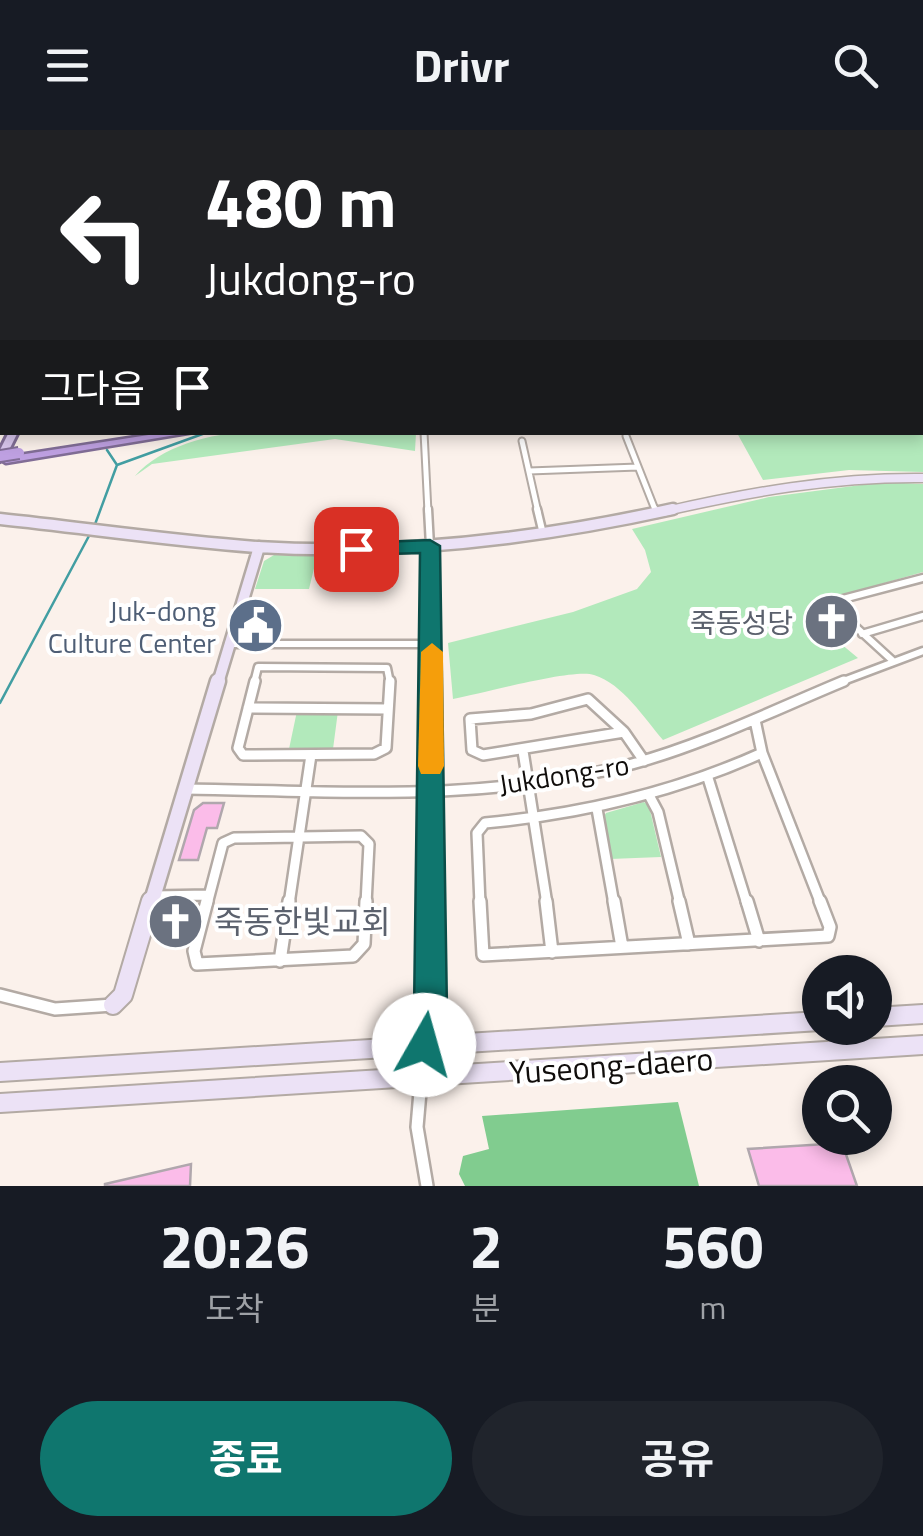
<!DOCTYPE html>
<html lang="ko">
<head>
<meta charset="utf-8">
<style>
  :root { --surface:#171b24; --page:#20242c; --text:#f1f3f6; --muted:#9ea1a6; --accent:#0f766e }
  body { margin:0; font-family:"Titillium Web","Noto Sans KR",sans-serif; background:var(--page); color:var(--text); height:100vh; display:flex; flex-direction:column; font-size:38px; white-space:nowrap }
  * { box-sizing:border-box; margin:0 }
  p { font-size:32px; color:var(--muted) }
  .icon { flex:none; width:55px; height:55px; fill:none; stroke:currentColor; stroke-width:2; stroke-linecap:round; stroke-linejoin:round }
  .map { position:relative; height:1056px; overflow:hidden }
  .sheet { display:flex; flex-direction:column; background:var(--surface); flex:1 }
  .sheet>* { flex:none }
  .guide { position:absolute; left:0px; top:0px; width:925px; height:305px; box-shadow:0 5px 15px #0003; background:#202124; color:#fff; overflow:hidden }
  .tools { position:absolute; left:802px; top:825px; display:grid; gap:20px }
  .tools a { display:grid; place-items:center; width:90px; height:90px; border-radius:50%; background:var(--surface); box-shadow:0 5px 15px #0003; font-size:50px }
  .pin { position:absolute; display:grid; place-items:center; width:85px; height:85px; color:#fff; margin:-42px; border-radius:20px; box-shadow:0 5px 15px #0006 }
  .me { position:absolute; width:110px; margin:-55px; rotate:7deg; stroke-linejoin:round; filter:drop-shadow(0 0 8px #0008) }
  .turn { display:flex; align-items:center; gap:35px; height:210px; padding:0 40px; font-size:45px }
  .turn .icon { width:130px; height:130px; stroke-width:2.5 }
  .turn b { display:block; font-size:70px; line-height:85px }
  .then { display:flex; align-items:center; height:95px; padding:0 40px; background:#0003; gap:20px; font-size:38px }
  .eta { display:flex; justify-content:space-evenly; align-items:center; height:170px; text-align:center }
  .eta b { font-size:60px; font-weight:700; line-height:70px }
  .cta { display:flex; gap:20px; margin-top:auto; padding:20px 40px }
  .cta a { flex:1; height:115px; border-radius:60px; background:var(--accent); color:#fff; font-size:40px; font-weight:700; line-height:115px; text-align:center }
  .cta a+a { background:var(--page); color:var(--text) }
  header { display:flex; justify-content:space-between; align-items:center; height:130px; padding:0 40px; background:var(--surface); font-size:45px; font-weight:700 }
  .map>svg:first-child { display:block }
  .green { fill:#b2e9bb }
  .forest { fill:#81cc8f }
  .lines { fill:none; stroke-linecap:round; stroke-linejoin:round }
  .stream { stroke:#429ea2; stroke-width:2.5 }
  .building { fill:#fbbce9; stroke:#b0a7ad; stroke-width:2.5 }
  .street-far3-casing { stroke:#b3aaa4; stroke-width:9 }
  .street-far2-casing { stroke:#b3aaa4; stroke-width:11 }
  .street-far1-casing { stroke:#b3aaa4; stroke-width:14 }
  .street-casing { stroke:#b3aaa4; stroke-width:16 }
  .secondary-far3-casing { stroke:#b3aaa4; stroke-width:11 }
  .secondary-far2-casing { stroke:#b3aaa4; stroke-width:15 }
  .secondary-far1-casing { stroke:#b3aaa4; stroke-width:19 }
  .secondary-casing { stroke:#b3aaa4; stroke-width:22 }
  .primary-casing { stroke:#816d96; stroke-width:6 }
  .highway-casing { stroke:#816d96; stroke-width:5 }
  .street-far3 { stroke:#fff; stroke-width:5 }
  .street-far2 { stroke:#fff; stroke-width:6 }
  .street-far1 { stroke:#fff; stroke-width:9 }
  .street { stroke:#fff; stroke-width:11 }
  .secondary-far3 { stroke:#ece2f6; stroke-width:8 }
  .secondary-far2 { stroke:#ece2f6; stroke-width:10 }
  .secondary-far1 { stroke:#ece2f6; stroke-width:14 }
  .secondary { stroke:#ece2f6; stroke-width:18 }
  .primary { fill:#d8c6ed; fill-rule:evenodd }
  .highway { fill:#bea0e1; fill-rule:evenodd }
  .highway-bridge-casing { stroke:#816d96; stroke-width:14; stroke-linecap:butt }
  .highway-bridge { stroke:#bea0e1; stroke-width:10 }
  .route { fill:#0f766e; stroke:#0a4d48; stroke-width:2.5 }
  .slow { fill:#f59e0b }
  .labels { text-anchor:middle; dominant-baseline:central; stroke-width:8; stroke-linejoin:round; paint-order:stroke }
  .service-label { font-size:28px; fill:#4e5e75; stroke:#fff; text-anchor:end }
  .worship-label { font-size:28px; fill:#5b616d; stroke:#fff; text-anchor:end }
  .street-label { font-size:28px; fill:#100d0b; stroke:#fff }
  .near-worship-label { font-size:32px; fill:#5b616d; stroke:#fff; text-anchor:start }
  .near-street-label { font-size:32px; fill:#100d0b; stroke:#fff }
</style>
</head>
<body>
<header><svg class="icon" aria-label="menu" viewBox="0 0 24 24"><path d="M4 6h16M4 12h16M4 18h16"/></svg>Drivr<svg class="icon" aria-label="search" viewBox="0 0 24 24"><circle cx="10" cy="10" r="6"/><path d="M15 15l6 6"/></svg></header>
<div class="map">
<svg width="923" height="1056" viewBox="0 0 923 1056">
  <rect width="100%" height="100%" fill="#fbf1eb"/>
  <path class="green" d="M923,287v55l-74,-2 -86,10 -26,-47 185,-1z
    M416,303l-1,18 -80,-12 -183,25 -17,12c58,-65 200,-44 281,-43z
    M884,352l39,2v88l-84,24 -24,19 2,9 41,34 -195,82c-19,-22 -40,-56 -69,-65 -21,-7 -113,19 -141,24l-5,-56 125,-31 64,-23 14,-17 -6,-22 -13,-21 137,-32z
    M274,425l43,1 -8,33h-54l9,-28z
    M372,430l-2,24 -51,1 4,-24z
    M297,581h41l-5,38h-44z
    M644,672l5,4 12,51 -51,2 -7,-41 3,-5z"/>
  <path class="forest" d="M678,972l21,84h-234l-6,-12 4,-18 26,-7 -7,-33z"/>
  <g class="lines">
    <path class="stream" d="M107,320l10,15
      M94,397l23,-62 91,-33
      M0,573l90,-169"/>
  </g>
  <path class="building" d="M203,673h21l-7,25h-10l-9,32h-19l15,-50z
    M842,1013l15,43h-98l-11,-37z
    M191,1034l-1,22h-85v-2z"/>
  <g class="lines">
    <defs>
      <path id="street-far3" d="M424,302l4,80
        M626,306l30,76
        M522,311l16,71
        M529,341l109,-4"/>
      <path id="street-far2" d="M428,379l2,37
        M537,379l6,25
        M655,379l2,5
        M862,504l61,-18
        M228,514h204
        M893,531l-59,-54 9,-8 80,-21
        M254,553l4,-16 129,1 3,15
        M838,553l85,-32"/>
      <path id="street-far1" d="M255,551l-17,67 5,7 131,-1 12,-6 4,-67
        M588,569l36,33 -141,23 -11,-5 -2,-31 61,-5z
        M248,578l140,1
        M755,590l7,33
        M624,602l20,29
        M523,621l24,153
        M762,623l59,151
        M708,648l39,126
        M185,659c149,2 301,14 447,-25 73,-20 142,-54 212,-83
        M650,667l8,15 22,92
        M597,679l17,95
        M154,766l54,-1
        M207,774l16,-61 11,-5 127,-2 8,8 -3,60
        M289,774l22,-149
        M480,774l-3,-71 8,-10c97,-9 188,-30 277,-70"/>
      <path id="street" d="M207,771l-13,50 3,13 156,-8 11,-12 2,-43
        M480,771l3,54 345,-19 2,-9 -10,-26
        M546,771l6,51
        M614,771l8,46
        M679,771l10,43
        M747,771l12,40
        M280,831l9,-60
        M0,865l55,14 58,-4
        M424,915l-7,82 10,59"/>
      <path id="secondary-far3" d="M662,382c88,-20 170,-35 261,-34"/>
      <path id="secondary-far2" d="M0,389c86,9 172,22 257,28 140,9 280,-8 416,-38
        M430,416v137
        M218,553l41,-136"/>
      <path id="secondary-far1" d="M430,551v223
        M151,774l67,-223"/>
      <path id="secondary" d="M113,875l10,-10 28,-94
        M875,887l48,-3
        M424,915l6,-34v-110
        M0,942l820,-51
        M0,973l923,-58"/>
      <path id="primary" d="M0,201h2v5h-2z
        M0,217h2v4h-2z
        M0,249h2v12h-2z
        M2,278v13l-2,1v-13z
        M9,302h9l-13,26 -5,3v-11z"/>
      <path id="highway" d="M922,276h1v6h-1z
        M168,302h26l-188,31 -5,-3 5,-3z"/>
    </defs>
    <use href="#street-far3" class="street-far3-casing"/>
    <use href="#street-far2" class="street-far2-casing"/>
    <use href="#street-far1" class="street-far1-casing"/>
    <use href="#street" class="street-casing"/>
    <use href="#secondary-far3" class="secondary-far3-casing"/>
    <use href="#secondary-far2" class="secondary-far2-casing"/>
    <use href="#secondary-far1" class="secondary-far1-casing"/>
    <use href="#secondary" class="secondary-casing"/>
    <use href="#primary" class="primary-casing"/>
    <use href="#highway" class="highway-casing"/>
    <use href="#street-far3" class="street-far3"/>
    <use href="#street-far2" class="street-far2"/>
    <use href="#street-far1" class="street-far1"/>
    <use href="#street" class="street"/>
    <use href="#secondary-far3" class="secondary-far3"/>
    <use href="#secondary-far2" class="secondary-far2"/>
    <use href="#secondary-far1" class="secondary-far1"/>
    <use href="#secondary" class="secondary"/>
    <use href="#primary" class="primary"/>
    <use href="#highway" class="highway"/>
    <defs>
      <path id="highway-bridge" d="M0,326l19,-3"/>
    </defs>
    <use href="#highway-bridge" class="highway-bridge-casing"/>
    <use href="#highway-bridge" class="highway-bridge"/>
  </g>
  <linearGradient id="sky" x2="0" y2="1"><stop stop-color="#6ec4e6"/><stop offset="0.49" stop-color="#fdf9f6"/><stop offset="1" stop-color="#fdf9f6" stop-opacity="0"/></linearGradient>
  <rect width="923" height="290" fill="url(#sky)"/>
  <path class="route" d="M430,410l10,6 7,466 -11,45 -12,5 -12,-5 -5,-12 7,-33 6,-459 -64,2 -9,-6 9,-6z"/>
  <path class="slow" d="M432,513l11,9 1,114 -4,8h-19l-3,-8 3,-114z"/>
  <defs>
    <symbol id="church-disc" viewBox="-11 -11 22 22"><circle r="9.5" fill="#6b7280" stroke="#fff"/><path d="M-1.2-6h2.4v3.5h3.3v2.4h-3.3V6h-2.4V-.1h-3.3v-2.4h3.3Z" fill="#fff"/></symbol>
    <symbol id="civic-disc" viewBox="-11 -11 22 22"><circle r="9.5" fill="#5c6f8a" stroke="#fff"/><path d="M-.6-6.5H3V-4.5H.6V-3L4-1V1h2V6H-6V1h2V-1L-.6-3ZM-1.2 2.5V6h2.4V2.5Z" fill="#fff"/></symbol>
  </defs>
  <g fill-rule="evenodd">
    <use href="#church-disc" x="800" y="460" width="63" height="63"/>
    <use href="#civic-disc" x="224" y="464" width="63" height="63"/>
    <use href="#church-disc" x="144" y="760" width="63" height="63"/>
  </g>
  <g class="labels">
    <g class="service-label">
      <text x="216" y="480">Juk-dong<tspan x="216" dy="32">Culture Center</tspan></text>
    </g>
    <g class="worship-label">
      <text x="793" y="492">죽동성당</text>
    </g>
    <g class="street-label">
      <text transform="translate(564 644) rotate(-9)">Jukdong-ro</text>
    </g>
    <g class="near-worship-label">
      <text x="214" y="791">죽동한빛교회</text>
    </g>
    <g class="near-street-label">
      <text transform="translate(611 935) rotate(-4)">Yuseong-daero</text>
    </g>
  </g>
</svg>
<div class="tools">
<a><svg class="icon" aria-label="sound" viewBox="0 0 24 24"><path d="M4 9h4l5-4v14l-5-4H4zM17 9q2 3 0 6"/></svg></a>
<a><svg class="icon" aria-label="search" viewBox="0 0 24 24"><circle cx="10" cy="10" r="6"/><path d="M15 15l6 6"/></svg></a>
</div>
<div class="pin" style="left:356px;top:419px;background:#d93025"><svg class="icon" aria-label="arrive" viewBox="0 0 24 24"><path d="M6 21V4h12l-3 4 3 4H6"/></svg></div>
<svg class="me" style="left:424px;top:915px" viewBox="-20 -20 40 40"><circle r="19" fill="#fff"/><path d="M0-13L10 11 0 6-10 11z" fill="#0f766e"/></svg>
<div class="guide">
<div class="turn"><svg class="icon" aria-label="left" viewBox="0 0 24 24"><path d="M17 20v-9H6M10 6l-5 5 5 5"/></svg><div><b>480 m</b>Jukdong-ro</div></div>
<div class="then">그다음<svg class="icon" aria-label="arrive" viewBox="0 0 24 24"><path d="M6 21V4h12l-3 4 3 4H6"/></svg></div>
</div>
</div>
<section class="sheet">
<div class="eta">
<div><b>20:26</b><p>도착</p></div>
<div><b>2</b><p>분</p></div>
<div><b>560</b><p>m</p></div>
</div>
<div class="cta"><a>종료</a><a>공유</a></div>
</section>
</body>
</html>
